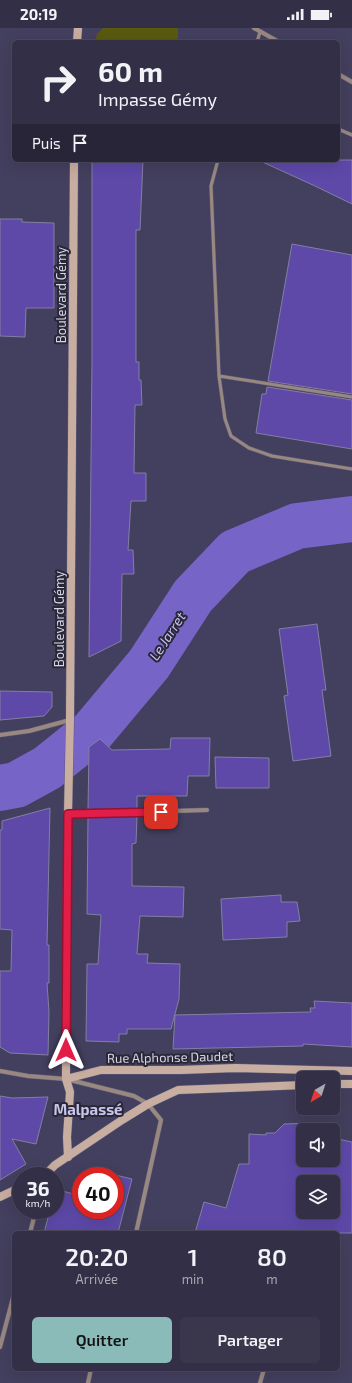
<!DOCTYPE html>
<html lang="fr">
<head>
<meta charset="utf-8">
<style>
  :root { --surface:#322f46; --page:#3a374d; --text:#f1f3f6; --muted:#a8a9b3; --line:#4d4a5f; --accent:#8bbbb9 }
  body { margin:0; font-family:"Exo 2",sans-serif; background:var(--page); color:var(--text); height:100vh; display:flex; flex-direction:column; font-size:15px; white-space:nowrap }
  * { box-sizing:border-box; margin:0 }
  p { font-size:13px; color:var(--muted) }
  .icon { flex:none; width:22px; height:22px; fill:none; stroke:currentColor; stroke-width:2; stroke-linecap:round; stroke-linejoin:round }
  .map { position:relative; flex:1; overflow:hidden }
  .sheet { position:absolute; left:12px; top:1203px; width:328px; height:140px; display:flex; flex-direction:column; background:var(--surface); border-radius:6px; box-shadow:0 4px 16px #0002,0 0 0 1px var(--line) }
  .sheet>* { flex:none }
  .hud { position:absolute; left:12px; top:12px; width:328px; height:122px; border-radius:6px; box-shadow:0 4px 16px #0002,0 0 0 1px var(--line); background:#322f46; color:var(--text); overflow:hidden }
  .needle { width:26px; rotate:219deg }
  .fabs { position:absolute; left:296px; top:1043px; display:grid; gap:8px }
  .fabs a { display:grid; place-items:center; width:44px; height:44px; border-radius:6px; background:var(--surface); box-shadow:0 4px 16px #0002,0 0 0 1px var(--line); font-size:20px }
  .speed { position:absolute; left:12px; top:1139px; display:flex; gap:8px; font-size:20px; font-weight:700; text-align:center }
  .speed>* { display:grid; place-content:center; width:52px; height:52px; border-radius:50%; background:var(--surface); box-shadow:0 4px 16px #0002,0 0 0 1px var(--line); line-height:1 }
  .speed small { font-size:10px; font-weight:400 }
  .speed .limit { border:6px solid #d22; background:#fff; color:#111 }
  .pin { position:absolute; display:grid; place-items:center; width:34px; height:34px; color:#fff; margin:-17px; border-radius:8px; box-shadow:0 2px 6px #0006 }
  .me { position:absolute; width:44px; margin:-22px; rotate:0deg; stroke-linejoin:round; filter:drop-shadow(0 0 3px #0008) }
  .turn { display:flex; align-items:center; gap:14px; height:84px; padding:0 20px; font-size:18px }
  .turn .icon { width:52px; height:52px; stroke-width:2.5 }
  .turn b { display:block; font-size:28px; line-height:34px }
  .then { display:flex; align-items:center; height:38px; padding:0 20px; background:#0003; gap:8px; font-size:15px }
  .eta { display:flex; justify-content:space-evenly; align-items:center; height:68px; text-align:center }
  .eta b { font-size:24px; font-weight:600; line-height:28px }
  .button { display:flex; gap:8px; margin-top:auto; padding:8px 20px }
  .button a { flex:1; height:46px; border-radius:6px; background:var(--accent); color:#111; font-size:16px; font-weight:600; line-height:46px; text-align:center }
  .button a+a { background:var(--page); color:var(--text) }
  .status { display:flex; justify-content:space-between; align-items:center; height:28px; padding:0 20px; background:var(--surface); direction:ltr }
  .status svg { height:11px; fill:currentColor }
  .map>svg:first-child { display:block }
  .green { fill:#595910 }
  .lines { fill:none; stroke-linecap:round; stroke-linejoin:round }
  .river { stroke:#7764c7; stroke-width:46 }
  .building { fill:#5e49a9; stroke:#837fa3; fill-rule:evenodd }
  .lane-casing { stroke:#605d79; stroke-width:4 }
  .street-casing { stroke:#605d79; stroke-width:5 }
  .secondary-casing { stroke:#605d79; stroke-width:9 }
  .lane { stroke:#99887f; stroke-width:3 }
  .street { stroke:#99887f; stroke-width:4 }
  .secondary { stroke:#c8aea0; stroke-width:8 }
  .route-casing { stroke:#92132f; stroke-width:10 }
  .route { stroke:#e11d48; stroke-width:7 }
  .labels { text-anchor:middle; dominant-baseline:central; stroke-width:4; stroke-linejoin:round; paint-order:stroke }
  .street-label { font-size:13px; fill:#d5d4e7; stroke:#2a2837 }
  .water-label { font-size:14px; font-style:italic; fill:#c6c0f3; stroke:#2a2837 }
  .quarter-label { font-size:15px; font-weight:bold; fill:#c9c5ec; stroke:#2a2837 }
</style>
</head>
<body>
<div class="status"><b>20:19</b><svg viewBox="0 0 49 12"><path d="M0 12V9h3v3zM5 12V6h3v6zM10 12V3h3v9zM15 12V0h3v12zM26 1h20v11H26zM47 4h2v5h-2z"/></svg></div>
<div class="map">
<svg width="352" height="1355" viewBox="0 0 352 1355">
  <rect width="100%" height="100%" fill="#433f5e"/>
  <path class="green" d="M103,0h75v14h-83l2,-8z"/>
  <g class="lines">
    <path class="river" d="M0,760l16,-3 31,-17 45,-36 57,-68 44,-68 42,-44 62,-26 55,-7"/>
  </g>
  <path class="building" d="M92,132h51l-3,70h-4v132h3v18h2l1,25h-7l-1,68h12v28h-15l-3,49h5l1,24h-12l-1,67 -32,16 3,-296z
    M258,132h94v44l-37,-18z
    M0,191h22v3l32,1v85h-28l-1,29 -25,-1z
    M292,216l60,11v139l-84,-13z
    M267,359l85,13v49l-96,-16 6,-39h4z
    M317,596l9,66h-4l9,66 -38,5 -9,-65 4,-1 -9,-66z
    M0,663l52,1v15l-8,9 -44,4z
    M171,710h39l-1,38h-21l-1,20h-50v13l-49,1 1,-63 11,-8 12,11 58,-1z
    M215,729l54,1v30h-53z
    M50,780l-3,137h2v38h-2l2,29 -1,43 -38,-2 -10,-6v-76h11l1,-41 -12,-1v-99h2v-9z
    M137,788l-1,27 -4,1v42l52,1 -1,30 -43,-1 -3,38h11l-1,9 33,1 -1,35 -8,30h-44v5h-8v8l-33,-1 1,-77h11l3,-49 -14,-1 1,-97z
    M281,867v7h16l3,19 -13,1v15l-64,3 -2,-41z
    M314,973l38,2v44l-49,-3v2l-130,3 2,-34 136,-3 -1,-4h5z
    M0,1068l12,2 36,-1 -12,47 -24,-5 14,25 -26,16z
    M314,1095l-2,7h-9v30h30v-22l19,4v91h-157l9,-31 22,6 13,-44h10v-30l17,1v-2h9l9,-9zM303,1154h30v30h-30z
    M103,1144l29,7 -14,54h-74l6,-23h5v-21l26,7v14h34v-34h-13z"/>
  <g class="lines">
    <defs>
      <path id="lane" d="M257,14l3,-10
        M338,101l14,6
        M218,132l-7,26 8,190 6,43 6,17 18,12 23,8 80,13
        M219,348l133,21"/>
      <path id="street" d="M254,0l25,14
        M338,46l14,8
        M0,707l29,-4 41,-11
        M68,786l139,-4
        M0,1043l28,5 38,3 68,17 14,8 13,16 -25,113
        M30,1205l6,-23
        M0,1319l14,-53
        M88,1355l3,-14
        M260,1355l4,-14"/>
      <path id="secondary" d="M77,14l1,-14
        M66,1051l35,-9h80l54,-2 117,3
        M333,1056h19
        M68,1129l-1,-20 3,-45 -4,-13v-29l2,-236 2,-94 4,-560
        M44,1148l11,-11 67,-45 26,-16 30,-14 125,-5
        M0,1169l21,-10"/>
    </defs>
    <use href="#lane" class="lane-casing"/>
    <use href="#street" class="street-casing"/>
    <use href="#secondary" class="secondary-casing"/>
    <use href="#lane" class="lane"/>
    <use href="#street" class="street"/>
    <use href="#secondary" class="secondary"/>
  </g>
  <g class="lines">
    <defs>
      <path id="route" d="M66,1022l2,-236 93,-2"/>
    </defs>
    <use href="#route" class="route-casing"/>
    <use href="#route" class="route"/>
  </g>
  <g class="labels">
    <g class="street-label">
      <text transform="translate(61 267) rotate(-90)">Boulevard Gémy</text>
      <text transform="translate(59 591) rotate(-90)">Boulevard Gémy</text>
      <text transform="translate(170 1029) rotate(-1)">Rue Alphonse Daudet</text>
    </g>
    <g class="water-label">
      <text transform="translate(167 608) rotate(-57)">Le Jarret</text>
    </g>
    <g class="quarter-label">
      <text x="88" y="1081">Malpassé</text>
    </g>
  </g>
</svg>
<div class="fabs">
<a><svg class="needle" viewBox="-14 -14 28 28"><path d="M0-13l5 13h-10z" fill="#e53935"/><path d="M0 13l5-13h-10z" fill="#a8a9b3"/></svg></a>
<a><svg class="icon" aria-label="sound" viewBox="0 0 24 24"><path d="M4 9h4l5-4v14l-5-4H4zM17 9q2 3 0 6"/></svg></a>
<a><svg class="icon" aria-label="layers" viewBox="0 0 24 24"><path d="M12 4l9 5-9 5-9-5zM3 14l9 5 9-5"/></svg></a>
</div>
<div class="speed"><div>36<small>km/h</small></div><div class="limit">40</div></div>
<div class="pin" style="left:161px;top:784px;background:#d93025"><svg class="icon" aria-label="arrive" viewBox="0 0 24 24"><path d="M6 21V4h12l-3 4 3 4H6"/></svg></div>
<svg class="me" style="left:66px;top:1022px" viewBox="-20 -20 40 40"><path d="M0-17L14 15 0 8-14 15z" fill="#e11d48" stroke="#fff" stroke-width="4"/></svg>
<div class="hud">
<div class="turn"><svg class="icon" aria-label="right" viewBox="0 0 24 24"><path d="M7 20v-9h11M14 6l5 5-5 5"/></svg><div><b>60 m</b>Impasse Gémy</div></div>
<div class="then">Puis<svg class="icon" aria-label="arrive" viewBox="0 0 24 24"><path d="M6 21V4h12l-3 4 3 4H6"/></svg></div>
</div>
<section class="sheet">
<div class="eta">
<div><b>20:20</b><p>Arrivée</p></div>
<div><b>1</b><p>min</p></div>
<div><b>80</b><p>m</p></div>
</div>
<div class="button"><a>Quitter</a><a>Partager</a></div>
</section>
</div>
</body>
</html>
